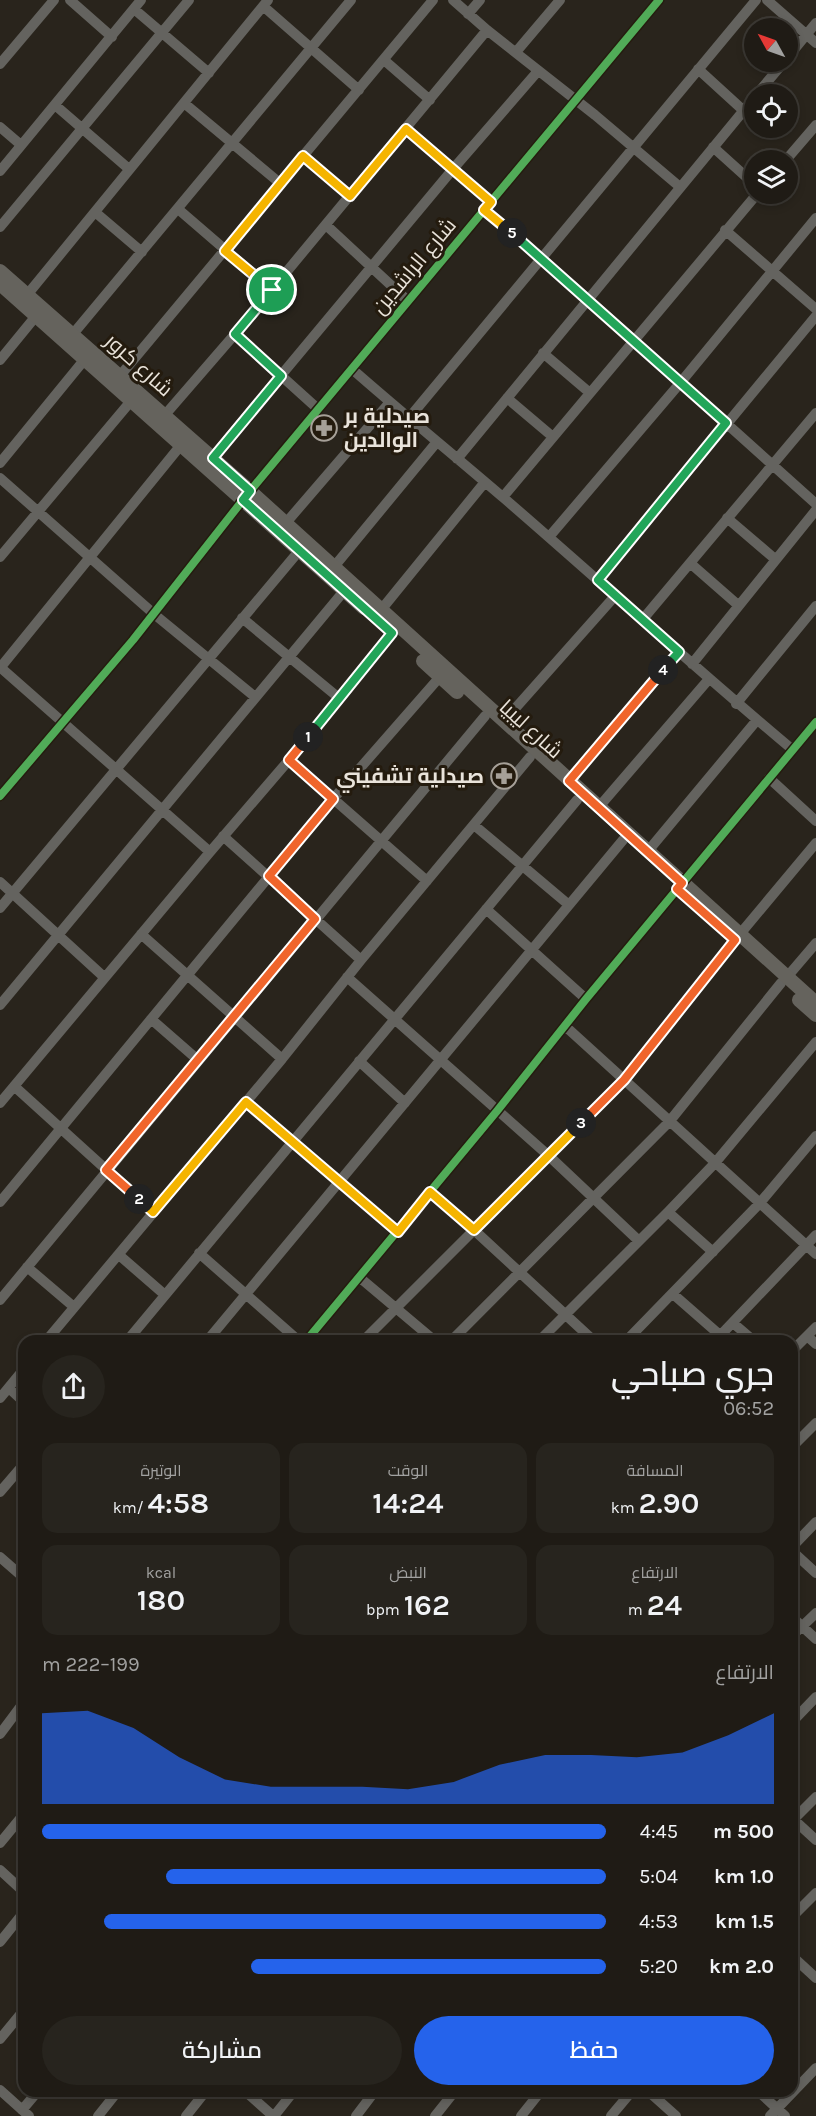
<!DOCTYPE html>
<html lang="ar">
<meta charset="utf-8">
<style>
:root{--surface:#1f1b15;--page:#27241e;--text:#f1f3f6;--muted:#a1a1a0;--line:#3c3934;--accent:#2563eb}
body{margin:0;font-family:Karla,Cairo,sans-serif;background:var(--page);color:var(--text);direction:rtl;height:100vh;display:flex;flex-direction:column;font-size:22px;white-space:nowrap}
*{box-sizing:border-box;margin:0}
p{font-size:20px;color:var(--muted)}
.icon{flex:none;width:33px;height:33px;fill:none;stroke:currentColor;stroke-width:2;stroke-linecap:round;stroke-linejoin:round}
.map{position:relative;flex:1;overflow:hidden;direction:ltr}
.panel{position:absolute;left:18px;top:1335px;width:780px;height:762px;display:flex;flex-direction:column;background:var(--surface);border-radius:18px;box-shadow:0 3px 9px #0003,0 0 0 2px var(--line);direction:rtl}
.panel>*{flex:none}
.needle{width:39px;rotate:310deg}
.controls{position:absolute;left:744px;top:18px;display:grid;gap:12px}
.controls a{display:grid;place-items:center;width:54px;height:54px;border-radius:50%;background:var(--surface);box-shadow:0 3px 9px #0003,0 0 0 2px var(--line);font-size:30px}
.pin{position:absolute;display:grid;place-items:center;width:51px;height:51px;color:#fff;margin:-26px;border:3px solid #fff;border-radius:50%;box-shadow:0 2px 6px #0007}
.km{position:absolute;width:30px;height:30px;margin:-15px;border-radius:50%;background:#222;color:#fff;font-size:16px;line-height:30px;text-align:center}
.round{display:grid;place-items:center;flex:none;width:63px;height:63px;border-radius:32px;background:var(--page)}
.overview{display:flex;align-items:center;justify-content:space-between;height:102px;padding:0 24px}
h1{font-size:33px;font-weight:600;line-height:45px}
.metrics{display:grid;grid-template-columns:repeat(3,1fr);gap:9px;height:102px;padding:6px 24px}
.metrics div{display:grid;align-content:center;border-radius:15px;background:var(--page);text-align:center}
.metrics b{font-size:30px;font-weight:600}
.metrics small{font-size:16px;font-weight:400}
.metrics p{font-size:16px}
.chart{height:168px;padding:12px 24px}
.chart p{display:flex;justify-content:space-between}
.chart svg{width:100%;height:108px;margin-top:6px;fill:var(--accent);opacity:.7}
.primary-button{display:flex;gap:12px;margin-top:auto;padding:12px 24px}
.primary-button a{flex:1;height:69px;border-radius:36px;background:var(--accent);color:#fff;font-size:24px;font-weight:600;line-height:69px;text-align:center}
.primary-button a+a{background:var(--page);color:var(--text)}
ul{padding:0 24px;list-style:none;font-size:20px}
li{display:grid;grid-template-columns:96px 72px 1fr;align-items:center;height:45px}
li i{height:15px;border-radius:8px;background:var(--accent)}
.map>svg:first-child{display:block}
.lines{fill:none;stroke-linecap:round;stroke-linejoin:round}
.minor{stroke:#64635f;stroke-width:10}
.major{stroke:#65635d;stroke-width:14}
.cycleway-casing{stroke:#241b0e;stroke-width:11}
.cycleway{stroke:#51ab58;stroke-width:8}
.split-1-casing{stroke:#fff;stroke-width:12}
.split-2-casing{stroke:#fff;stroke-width:12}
.split-3-casing{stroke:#fff;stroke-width:12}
.split-4-casing{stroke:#fff;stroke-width:12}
.split-5-casing{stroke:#fff;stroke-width:12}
.split-6-casing{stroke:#fff;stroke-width:12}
.split-1{stroke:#22a559;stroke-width:8}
.split-2{stroke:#f0652b;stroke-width:8}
.split-3{stroke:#f5b400;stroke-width:8}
.split-4{stroke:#f0652b;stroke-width:8}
.split-5{stroke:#22a559;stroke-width:8}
.split-6{stroke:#f5b400;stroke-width:8}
.labels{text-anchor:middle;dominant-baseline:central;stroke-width:6;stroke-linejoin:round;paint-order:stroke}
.street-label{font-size:21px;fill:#e9e3da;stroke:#241b0e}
.poi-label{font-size:21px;font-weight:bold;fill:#e9e3da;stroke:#241b0e;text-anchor:start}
</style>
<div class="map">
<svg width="816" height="2116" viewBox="0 0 816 2116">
<rect width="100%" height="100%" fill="#29241c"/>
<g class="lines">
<path class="minor" d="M70,0L112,37
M453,0L487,30L595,115L680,187
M767,0L816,43
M263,6L359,90
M134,9L209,73
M468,14L480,0
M516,52L560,0
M788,57L816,23
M384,60L430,100
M0,64L54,0
M698,69L744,111
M757,94L784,62
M184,103L281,184
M55,105L129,169
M0,127L21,145
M406,129L491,202
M713,147L754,184
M303,156L350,196
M786,160L816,125
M0,171L141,0
M178,209L272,290
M484,210L588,299L816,504
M95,212L142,252
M326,225L408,301
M0,227L189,0
M725,230L816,309
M27,295L268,0
M73,334L351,0
M235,334L318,409
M543,353L590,393
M0,360L36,316
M352,369C402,413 454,455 505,499C601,582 695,668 793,750
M119,377L433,0
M507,398L553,437
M164,416L235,334L487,30
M409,418L756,0
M457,459L754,98
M0,463L85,359
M208,463L453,169L538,71
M0,478L154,614L255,697
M503,497L757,194
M727,518L775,559
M285,524L390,402
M549,537L681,382L816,218
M0,557L131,401
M690,563L738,605
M333,568L436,443
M598,580L816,316
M381,610L485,482
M242,618L339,698
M643,619L816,413
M692,664L816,510
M0,667L210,852
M0,668L181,445
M736,704L816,606
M504,721L615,596
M289,760L427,881
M769,778L816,821
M569,781L679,652
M0,796L133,640L250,491L659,0
M598,808L709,679
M474,825L569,905
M223,836L361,960
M648,851L757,720
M0,882L104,977
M0,908L299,551
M486,909L586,999
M141,934L282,1059
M740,934L816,843
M347,977L549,1156L639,1241
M787,977L816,943
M0,1005L344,591
M151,1019L198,1060
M565,1026L816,1254
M359,1061L405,1103
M14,1086L153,1212
M246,1102L398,1232
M0,1103L210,852L289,760L392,633
M430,1192L474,1230L594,1341
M0,1202L333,799L445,671
M668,1212L713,1252
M199,1253L299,1341
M119,1255L165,1295
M27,1267L74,1307
M359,1277L435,1341
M673,1294L721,1336
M0,1300L485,716
M733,1323L754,1341
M807,1336L816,1344
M46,1341L282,1059L361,960L530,757
M127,1341L577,800
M207,1341L623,840
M306,1341L497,1111L586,999L816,722
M363,1341L624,1080L735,940
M451,1341L669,1122L781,983
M539,1341L668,1212L715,1163L816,1042
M626,1341L759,1204L816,1136
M715,1341L816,1235
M792,1351L816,1327
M9,1388L24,1402
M0,1398L24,1369
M792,1447L816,1423
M0,1492L24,1464
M792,1547L816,1522
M792,1551L816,1573
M0,1557L24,1578
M792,1617L816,1639
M792,1636L816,1613
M792,1722L816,1697
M0,1734L24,1702
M792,1818L816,1840
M792,1821L816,1797
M0,1843L24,1814
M0,1870L24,1892
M792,1917L816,1893
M0,1942L24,1912
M792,1956L816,1978
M0,2039L24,2010
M0,2090L29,2116
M245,2091L273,2116
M648,2091L676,2116
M758,2091L785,2116
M22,2110L38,2091
M98,2116L118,2091
M186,2116L206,2091
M274,2116L294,2091
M356,2116L375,2091
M435,2116L455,2091
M521,2116L541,2091
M611,2116L632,2091
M770,2116L816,2068"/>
<path class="major" d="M0,271L250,491L816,1003
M0,284L364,608
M423,661L457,692
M799,1000L816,1015"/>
<g class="cycleway-casing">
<path id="cycleway" d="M0,796L133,640L250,491L659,0
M306,1341L497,1111L586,999L816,722"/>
</g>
<use href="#cycleway" class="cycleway"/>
</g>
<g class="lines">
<g class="split-1-casing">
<path id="split-1" d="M272,290L235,334L281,376L213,458L250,491L243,500L392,633L308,737"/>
</g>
<g class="split-2-casing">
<path id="split-2" d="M139,1199L106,1170L315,919L269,876L333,799L289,760L308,737"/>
</g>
<g class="split-3-casing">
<path id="split-3" d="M139,1199L153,1212L246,1102L398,1232L430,1192L474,1230L581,1123"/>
</g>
<g class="split-4-casing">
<path id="split-4" d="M581,1123L624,1080L735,940L677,889L682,883L569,781L663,670"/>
</g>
<g class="split-5-casing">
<path id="split-5" d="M512,233L726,423L598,580L679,652L663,670"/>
</g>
<g class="split-6-casing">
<path id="split-6" d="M272,290L225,251L303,156L350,196L406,129L491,202L484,210L512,233"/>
</g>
<use href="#split-1" class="split-1"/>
<use href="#split-2" class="split-2"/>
<use href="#split-3" class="split-3"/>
<use href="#split-4" class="split-4"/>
<use href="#split-5" class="split-5"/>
<use href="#split-6" class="split-6"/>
</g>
<defs>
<g id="pharmacy-ring" transform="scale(1.35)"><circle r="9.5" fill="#241b0e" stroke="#a6a098" stroke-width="1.5"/><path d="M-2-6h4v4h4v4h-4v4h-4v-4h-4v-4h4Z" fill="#a6a098"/></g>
</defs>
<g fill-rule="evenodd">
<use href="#pharmacy-ring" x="324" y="428"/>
<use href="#pharmacy-ring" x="504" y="776"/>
</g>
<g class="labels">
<g class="street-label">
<text transform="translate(414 266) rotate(-50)">شارع الراشدين</text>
<text transform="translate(139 365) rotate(42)">شارع كرور</text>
<text transform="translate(531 729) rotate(42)">شارع ليبيا</text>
</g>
<g class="poi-label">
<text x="344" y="416">صيدلية بر<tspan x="344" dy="24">الوالدين</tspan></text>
<text x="484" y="776" text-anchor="end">صيدلية تشفيني</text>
</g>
</g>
</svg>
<div class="controls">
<a><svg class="needle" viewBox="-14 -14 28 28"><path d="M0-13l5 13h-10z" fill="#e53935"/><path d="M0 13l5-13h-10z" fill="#a1a1a0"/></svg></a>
<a><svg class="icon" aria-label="locate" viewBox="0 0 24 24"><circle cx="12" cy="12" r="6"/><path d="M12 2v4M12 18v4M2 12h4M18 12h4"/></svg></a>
<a><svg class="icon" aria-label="layers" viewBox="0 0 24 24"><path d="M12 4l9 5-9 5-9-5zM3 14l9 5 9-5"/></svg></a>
</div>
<div class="pin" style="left:272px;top:290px;background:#1e9e55"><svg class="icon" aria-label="arrive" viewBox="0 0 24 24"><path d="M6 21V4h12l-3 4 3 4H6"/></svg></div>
<b class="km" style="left:308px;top:737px">1</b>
<b class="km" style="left:139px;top:1199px">2</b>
<b class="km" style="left:581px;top:1123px">3</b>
<b class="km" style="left:663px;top:670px">4</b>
<b class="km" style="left:512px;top:233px">5</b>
<section class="panel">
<div class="overview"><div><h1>جري صباحي</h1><p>06:52</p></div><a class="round"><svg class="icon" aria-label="share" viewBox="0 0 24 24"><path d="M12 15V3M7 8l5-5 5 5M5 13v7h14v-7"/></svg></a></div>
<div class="metrics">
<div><p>المسافة</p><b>2.90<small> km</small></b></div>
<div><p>الوقت</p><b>14:24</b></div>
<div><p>الوتيرة</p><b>4:58<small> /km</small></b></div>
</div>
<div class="metrics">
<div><p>الارتفاع</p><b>24<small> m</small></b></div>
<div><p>النبض</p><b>162<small> bpm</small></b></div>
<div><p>kcal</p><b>180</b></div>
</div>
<div class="chart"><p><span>الارتفاع</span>199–222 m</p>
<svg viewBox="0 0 160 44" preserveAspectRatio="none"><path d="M0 44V7L10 6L20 13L30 25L40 34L50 37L60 37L70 37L80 38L90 35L100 28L110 24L120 24L130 25L140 23L150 16L160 7V44z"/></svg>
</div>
<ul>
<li><b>500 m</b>4:45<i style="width:100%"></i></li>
<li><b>1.0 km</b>5:04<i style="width:78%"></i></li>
<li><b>1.5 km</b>4:53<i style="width:89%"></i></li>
<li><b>2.0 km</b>5:20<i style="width:63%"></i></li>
</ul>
<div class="primary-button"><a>حفظ</a><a>مشاركة</a></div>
</section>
</div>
